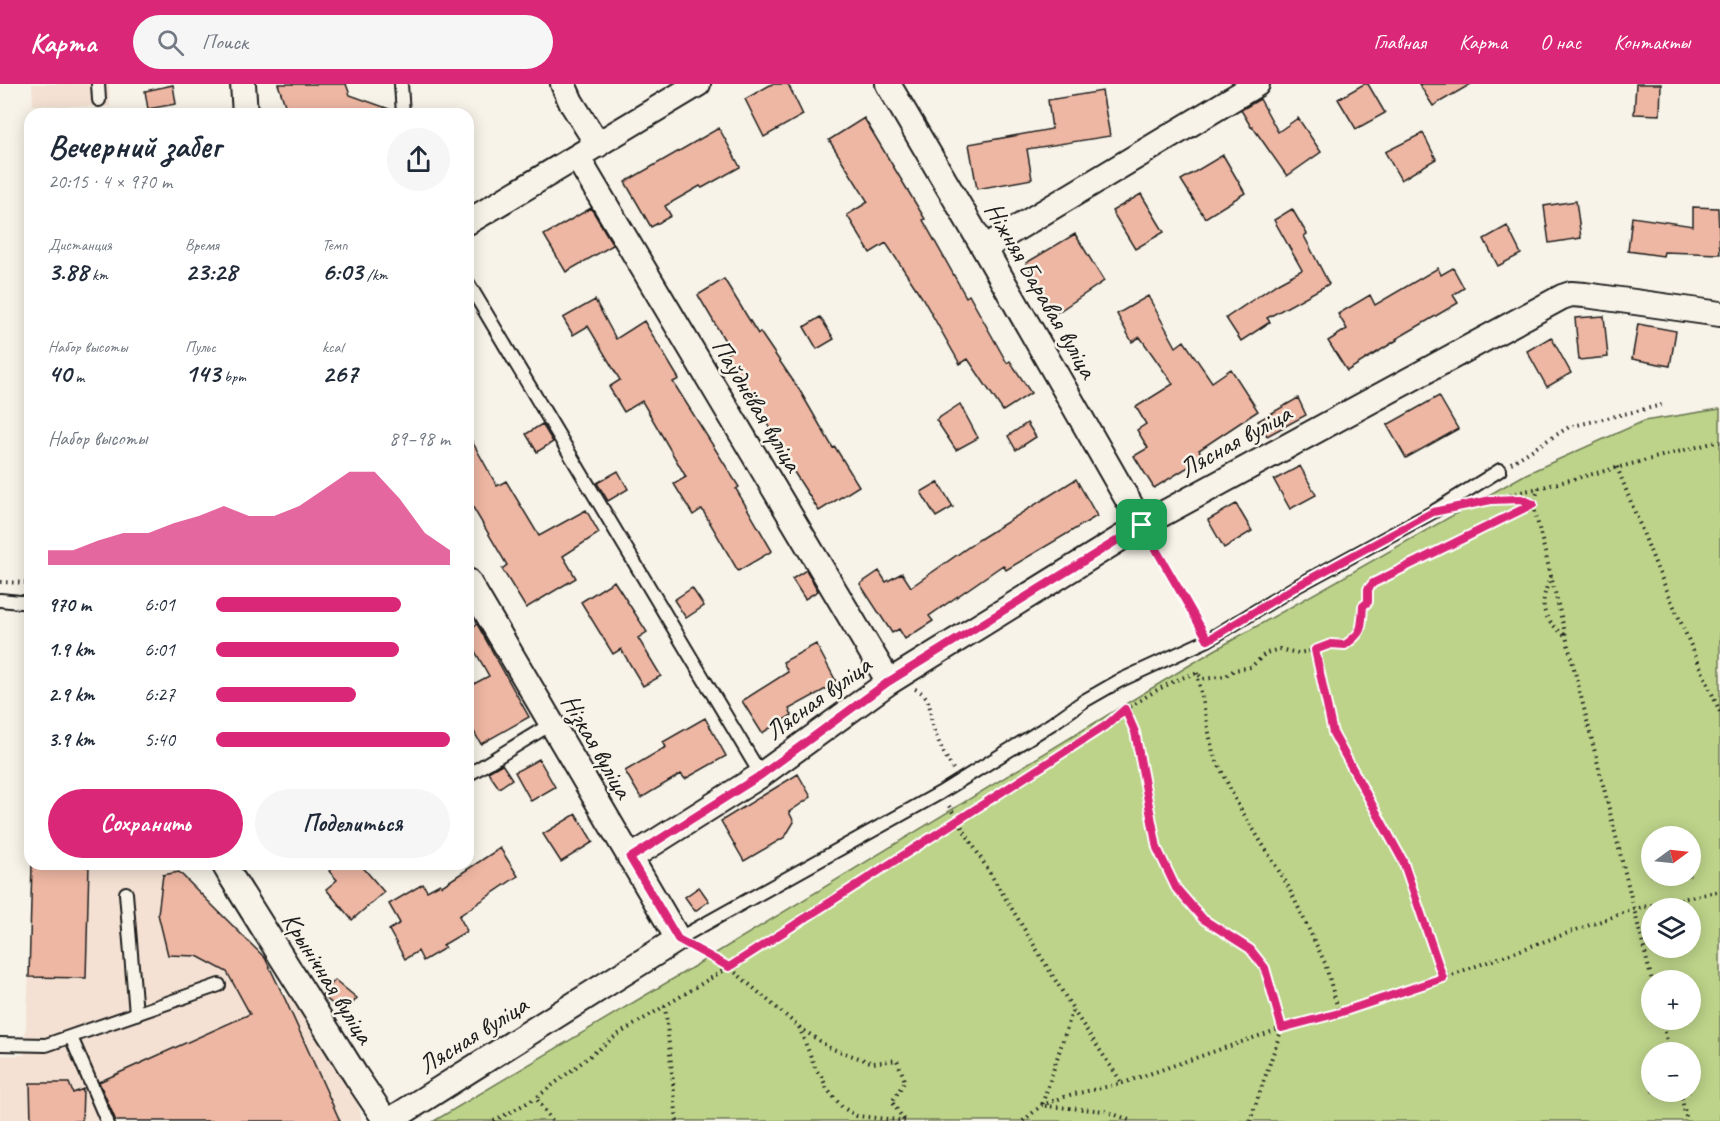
<!DOCTYPE html>
<html lang="ru">
<meta charset="utf-8">
<style>
:root{--surface:#fff;--page:#f6f6f7;--text:#1f2937;--muted:#747a83;--accent:#db2777}
body{margin:0;font-family:Caveat,sans-serif;background:var(--page);color:var(--text);height:100vh;display:flex;flex-direction:column;font-size:22px;white-space:nowrap}
*{box-sizing:border-box;margin:0}
p{font-size:20px;color:var(--muted)}
.icon{flex:none;width:33px;height:33px;fill:none;stroke:currentColor;stroke-width:2;stroke-linecap:round;stroke-linejoin:round}
.map{position:relative;flex:1;overflow:hidden}
.drawer{position:absolute;left:24px;top:24px;width:450px;height:762px;display:flex;flex-direction:column;background:var(--surface);border-radius:18px;box-shadow:0 3px 15px #0003}
.drawer>*{flex:none}
.needle{width:39px;rotate:75deg}
.fabs{position:absolute;left:1641px;top:742px;display:grid;gap:12px}
.fabs a{display:grid;place-items:center;width:60px;height:60px;border-radius:50%;background:var(--surface);box-shadow:0 3px 15px #0003;font-size:30px}
.pin{position:absolute;display:grid;place-items:center;width:51px;height:51px;color:#fff;margin:-26px;border-radius:12px;box-shadow:0 3px 9px #0006}
.round{display:grid;place-items:center;flex:none;width:63px;height:63px;border-radius:32px;background:var(--page)}
.overview{display:flex;align-items:center;justify-content:space-between;height:102px;padding:0 24px}
h1{font-size:33px;font-weight:700;line-height:45px}
.metrics{display:grid;grid-template-columns:repeat(3,1fr);gap:9px;height:102px;padding:6px 24px}
.metrics div{display:grid;align-content:center}
.metrics b{font-size:26px;font-weight:700}
.metrics small{font-size:16px;font-weight:400}
.metrics p{font-size:16px}
.chart{height:168px;padding:12px 24px}
.chart p{display:flex;justify-content:space-between}
.chart svg{width:100%;height:108px;margin-top:6px;fill:var(--accent);opacity:.7}
.cta{display:flex;gap:12px;margin-top:auto;padding:12px 24px}
.cta a{flex:1;height:69px;border-radius:36px;background:var(--accent);color:#fff;font-size:24px;font-weight:700;line-height:69px;text-align:center}
.cta a+a{background:var(--page);color:var(--text)}
ul{padding:0 24px;list-style:none;font-size:20px}
li{display:grid;grid-template-columns:96px 72px 1fr;align-items:center;height:45px}
li i{height:15px;border-radius:8px;background:var(--accent)}
header{display:flex;align-items:center;gap:36px;box-sizing:border-box;height:84px;padding:0 30px;background:var(--accent);color:#fff}
header strong{font-size:28px}
nav{display:flex;gap:33px;margin-inline-start:auto;font-size:21px}
.search{width:420px;height:54px;background:var(--page);display:flex;align-items:center;gap:15px;box-sizing:border-box;padding:0 21px;border-radius:33px;color:var(--muted);font-size:22px}
.map>svg:first-child{display:block}
.built{fill:#f4e1d3}
.green{fill:#bcd389;stroke:#6c7852;stroke-width:1.5;fill-rule:evenodd}
.building{fill:#eeb7a3;stroke:#1c1c1c;stroke-width:1.5}
.lines{fill:none;stroke-linecap:round;stroke-linejoin:round}
.service-casing{stroke:#1c1c1c;stroke-width:16}
.minor-casing{stroke:#1c1c1c;stroke-width:28}
.path{stroke:#1c1c1c;stroke-width:4;stroke-dasharray:1.5 4.5;stroke-linecap:butt}
.service{stroke:#f7f3e8;stroke-width:12}
.minor{stroke:#f7f3e8;stroke-width:24}
.route-casing{stroke:#fff;stroke-width:12}
.route{stroke:#db2777;stroke-width:8}
.labels{text-anchor:middle;dominant-baseline:central;stroke-width:5;stroke-linejoin:round;paint-order:stroke}
.street-label{font-size:26px;fill:#1c1c1c;stroke:#f7f3e8}
</style>
<header>
<strong>Карта</strong>
<div class="search"><svg class="icon" aria-label="search" viewBox="0 0 24 24"><circle cx="10" cy="10" r="6"/><path d="M15 15l6 6"/></svg>Поиск</div>
<nav><a>Главная</a><a>Карта</a><a>О нас</a><a>Контакты</a></nav>
</header>
<div class="map">
<svg width="1720" height="1037" viewBox="0 0 1720 1037">
<rect width="100%" height="100%" fill="#f7f3e8"/>
<filter id="ink" filterUnits="userSpaceOnUse"><feTurbulence type="fractalNoise" baseFrequency=".0167" numOctaves="2"/><feDisplacementMap in="SourceGraphic" scale="12" xChannelSelector="R" yChannelSelector="G"/><feConvolveMatrix kernelMatrix="1 2 1 2 8 2 1 2 1" color-interpolation-filters="sRGB"/></filter>
<g filter="url(#ink)">
<path class="built" d="M32,0H109L110,23L33,21Z
M32,780H170L266,875L285,914L297,908L358,1019L362,1037H0V971H24L29,893Z"/>
<path class="green" d="M1720,325V1037H434L693,883L1213,567L1526,390L1644,337ZM1652,753H1690V792H1652ZM1652,825H1690V864H1652ZM1652,897H1690V936H1652ZM1652,969H1690V1008H1652Z"/>
<path class="building" d="M278,0H346L350,11L395,27V30H288Z
M772,0H788L803,31L764,53L745,15Z
M1364,0H1368L1385,29L1356,45L1338,15Z
M1419,0H1471L1433,22Z
M1636,0H1661L1660,31L1634,30Z
M173,1L176,20L148,25L145,7Z
M1102,7L1110,52L1027,65L1032,95L977,105L969,60L1052,45L1048,16Z
M1260,15L1278,48L1298,34L1321,68L1287,92L1252,42L1251,43L1241,26Z
M864,34L925,135L923,136L966,213L969,211L1007,279L1010,277L1031,309L1003,327L968,275L960,280L923,215L886,159L870,169L847,131L868,118L829,56Z
M719,44L740,83L702,104L700,102L665,122L671,132L651,143L625,98Z
M1423,49L1436,75L1401,96L1385,68Z
M1223,71L1245,109L1205,134L1181,96Z
M1141,110L1164,148L1135,165L1112,127Z
M1576,117L1581,154L1549,159L1544,122Z
M1693,123L1718,124L1720,170L1664,168L1663,172L1628,167L1632,133L1693,142Z
M591,124L613,161L566,188L544,151Z
M1292,125L1307,150L1304,152L1329,200L1267,234L1270,238L1241,257L1226,234L1278,199L1302,186L1274,136Z
M1507,142L1521,170L1498,182L1484,155Z
M1075,150L1104,197L1055,230L1026,179Z
M1438,184L1441,191L1453,184L1464,204L1453,211L1458,219L1396,255L1397,256L1347,287L1328,257L1347,245L1338,230L1370,211L1375,221Z
M724,195L758,250L760,248L800,307L833,364L835,363L859,402L819,427L794,388L755,318L754,319L724,271L731,267L698,211Z
M1148,212L1176,263L1184,257L1212,298L1231,285L1258,327L1199,366L1203,374L1154,404L1134,372L1148,364L1137,346L1146,340L1136,323L1173,300L1140,253L1132,258L1117,230Z
M595,216L616,255L644,237L679,295L673,298L739,403L736,405L772,467L738,487L702,425L693,431L674,400L686,393L642,317L624,328L609,303L620,296L588,242L573,251L563,234Z
M1604,232L1608,273L1579,276L1575,234Z
M820,233L834,255L817,265L804,243Z
M1638,240L1676,247L1670,282L1632,275Z
M1551,253L1571,289L1547,303L1527,267Z
M1439,312L1458,345L1406,374L1387,341Z
M1298,314L1306,331L1267,352L1258,337Z
M960,320L978,354L956,366L936,336Z
M1027,339L1036,353L1016,366L1008,352Z
M542,340L553,358L537,368L526,350Z
M468,350L497,402L506,397L539,452L586,426L599,449L563,472L576,494L526,524L502,485L507,481L468,415Z
M1300,382L1316,411L1290,425L1274,396Z
M618,387L628,405L608,417L597,399Z
M1076,395L1097,432L1006,486L1003,481L929,532L933,537L905,555L899,545L892,549L860,500L879,487L886,498L902,489L911,503L980,455Z
M938,398L953,423L936,433L921,408Z
M1236,420L1252,447L1224,464L1208,436Z
M806,486L818,507L805,515L792,495Z
M614,497L647,548L638,554L661,592L643,602L621,565L613,570L581,518Z
M692,504L704,522L686,534L674,516Z
M477,540L529,633L481,660L468,637V603L489,592L468,555V546Z
M816,560L837,599L789,625L792,631L762,649L742,617L788,588L783,578Z
M705,634L726,672L685,695L681,690L641,714L625,687L666,663L663,658Z
M539,675L555,703L531,717L515,688Z
M502,680L512,695L499,704L488,688Z
M798,690L811,713L789,728L794,738L785,753L744,777L721,737Z
M576,730L593,758L561,778L543,750Z
M500,764L518,792L459,832L467,847L443,861L445,864L423,877L418,867L405,875L389,846L400,839L389,820L423,800L427,807L440,800L442,802Z
M32,780H89L86,894L29,893Z
M338,780H360L384,808L352,836L326,805L337,796L329,787Z
M179,788L265,874L285,915L340,1037H116L99,998L250,930L227,888L197,872L168,871L158,830L163,791Z
M699,803L709,817L695,827L685,813Z
M335,896L357,914L344,930L322,911Z
M30,999H69L73,1009L83,1005L82,1037H31Z"/>
<g class="lines">
<g class="service-casing">
<path id="service" d="M98,0L99,16
M401,0L403,30
M468,199L761,691
M0,516L30,519
M468,691L551,640
M126,809L136,930
M678,855L940,709L1053,639L1084,617L1119,597L1208,556L1297,502L1433,428L1500,386
M71,953L107,1037
M0,960L46,961L219,901"/>
</g>
<g class="minor-casing">
<path id="minor" d="M243,0L245,30
M563,0L571,18L598,61
M888,0L984,164L1142,441
M577,73L889,598
M468,138L698,0
M984,164L1257,0
M630,774L761,691L889,598L1142,441L1562,213L1571,210L1585,211L1720,230
M224,780L232,794L356,992L386,1037
M389,1037L678,855L468,497"/>
</g>
<path class="path" d="M1511,379L1569,343L1662,321
M1617,383L1657,484L1720,628
M1498,413L1539,404L1716,358H1720
M1481,418C1498,414 1517,413 1533,420L1652,897
M1152,458L1200,543
M1551,492C1539,520 1540,533 1566,552
M0,498L30,499
M1315,566L1333,649L1403,777L1443,894
M1197,589L1213,669L1237,719L1287,800L1325,879L1339,929
M915,605C935,613 928,632 934,646C939,660 945,672 953,685
M1125,625L1135,648L1157,764L1176,804L1203,835L1250,865L1265,884L1282,944L1250,1037
M949,722L1073,925L1042,1021
M696,865L729,883L1108,640C1132,620 1167,597 1197,589L1203,595L1226,592L1234,586L1251,583L1266,569L1279,565L1298,569L1315,566L1331,560L1345,561C1364,547 1361,545 1363,522L1368,518L1367,505L1373,499L1533,420L1539,404
M665,922L677,1037
M1073,926L1122,999
M1662,936L1670,969
M799,943L830,964L873,979L897,976L905,997L892,1018L904,1036
M1680,1008L1687,1037
M1045,1022L1105,1027L1132,1037
M494,1037L536,1014
M552,1037L536,1014L617,951L729,883L799,943L816,986L822,993L827,1005L842,1023L857,1032L907,1037
M1023,1037L1042,1021L1070,1011L1123,999L1282,944L1339,929L1443,894L1634,825L1720,807"/>
<use href="#service" class="service"/>
<use href="#minor" class="minor"/>
</g>
</g>
<g class="lines" filter="url(#ink)">
<g class="route-casing">
<path id="route" d="M1521,415L1533,420L1373,499L1368,505V518L1363,522C1361,545 1364,547 1345,561L1331,560L1315,566L1333,649L1403,777L1443,894L1339,929L1282,944L1265,884L1250,865L1203,835L1176,804L1157,764L1135,648L1125,625L1108,640L729,883L678,855L630,774L761,691L888,598L1142,441L1208,556L1297,502L1433,428L1491,416Z"/>
</g>
<use href="#route" class="route"/>
</g>
<g class="labels">
<g class="street-label">
<text transform="translate(1041 206) rotate(60)">Ніжняя Баравая вуліца</text>
<text transform="translate(757 321) rotate(59)">Паўднёвая вуліца</text>
<text transform="translate(1235 357) rotate(-29)">Лясная вуліца</text>
<text transform="translate(818 614) rotate(-36)">Лясная вуліца</text>
<text transform="translate(597 662) rotate(60)">Нізкая вуліца</text>
<text transform="translate(328 894) rotate(58)">Крынічная вуліца</text>
<text transform="translate(473 951) rotate(-32)">Лясная вуліца</text>
</g>
</g>
</svg>
<div class="fabs">
<a><svg class="needle" viewBox="-14 -14 28 28"><path d="M0-13l5 13h-10z" fill="#e53935"/><path d="M0 13l5-13h-10z" fill="#747a83"/></svg></a>
<a><svg class="icon" aria-label="layers" viewBox="0 0 24 24"><path d="M12 4l9 5-9 5-9-5zM3 14l9 5 9-5"/></svg></a>
<a>+</a>
<a>−</a>
</div>
<div class="pin" style="left:1142px;top:441px;background:#1e9e55"><svg class="icon" aria-label="arrive" viewBox="0 0 24 24"><path d="M6 21V4h12l-3 4 3 4H6"/></svg></div>
<section class="drawer">
<div class="overview"><div><h1>Вечерний забег</h1><p>20:15 · 4 × 970 m</p></div><a class="round"><svg class="icon" aria-label="share" viewBox="0 0 24 24"><path d="M12 15V3M7 8l5-5 5 5M5 13v7h14v-7"/></svg></a></div>
<div class="metrics">
<div><p>Дистанция</p><b>3.88<small> km</small></b></div>
<div><p>Время</p><b>23:28</b></div>
<div><p>Темп</p><b>6:03<small> /km</small></b></div>
</div>
<div class="metrics">
<div><p>Набор высоты</p><b>40<small> m</small></b></div>
<div><p>Пульс</p><b>143<small> bpm</small></b></div>
<div><p>kcal</p><b>267</b></div>
</div>
<div class="chart"><p><span>Набор высоты</span>89–98 m</p>
<svg viewBox="0 0 160 44" preserveAspectRatio="none"><path d="M0 44V38L10 38L20 34L30 31L40 31L50 27L60 24L70 20L80 24L90 24L100 20L110 13L120 6L130 6L140 17L150 31L160 38V44z"/></svg>
</div>
<ul>
<li><b>970 m</b>6:01<i style="width:79%"></i></li>
<li><b>1.9 km</b>6:01<i style="width:78%"></i></li>
<li><b>2.9 km</b>6:27<i style="width:60%"></i></li>
<li><b>3.9 km</b>5:40<i style="width:100%"></i></li>
</ul>
<div class="cta"><a>Сохранить</a><a>Поделиться</a></div>
</section>
</div>
